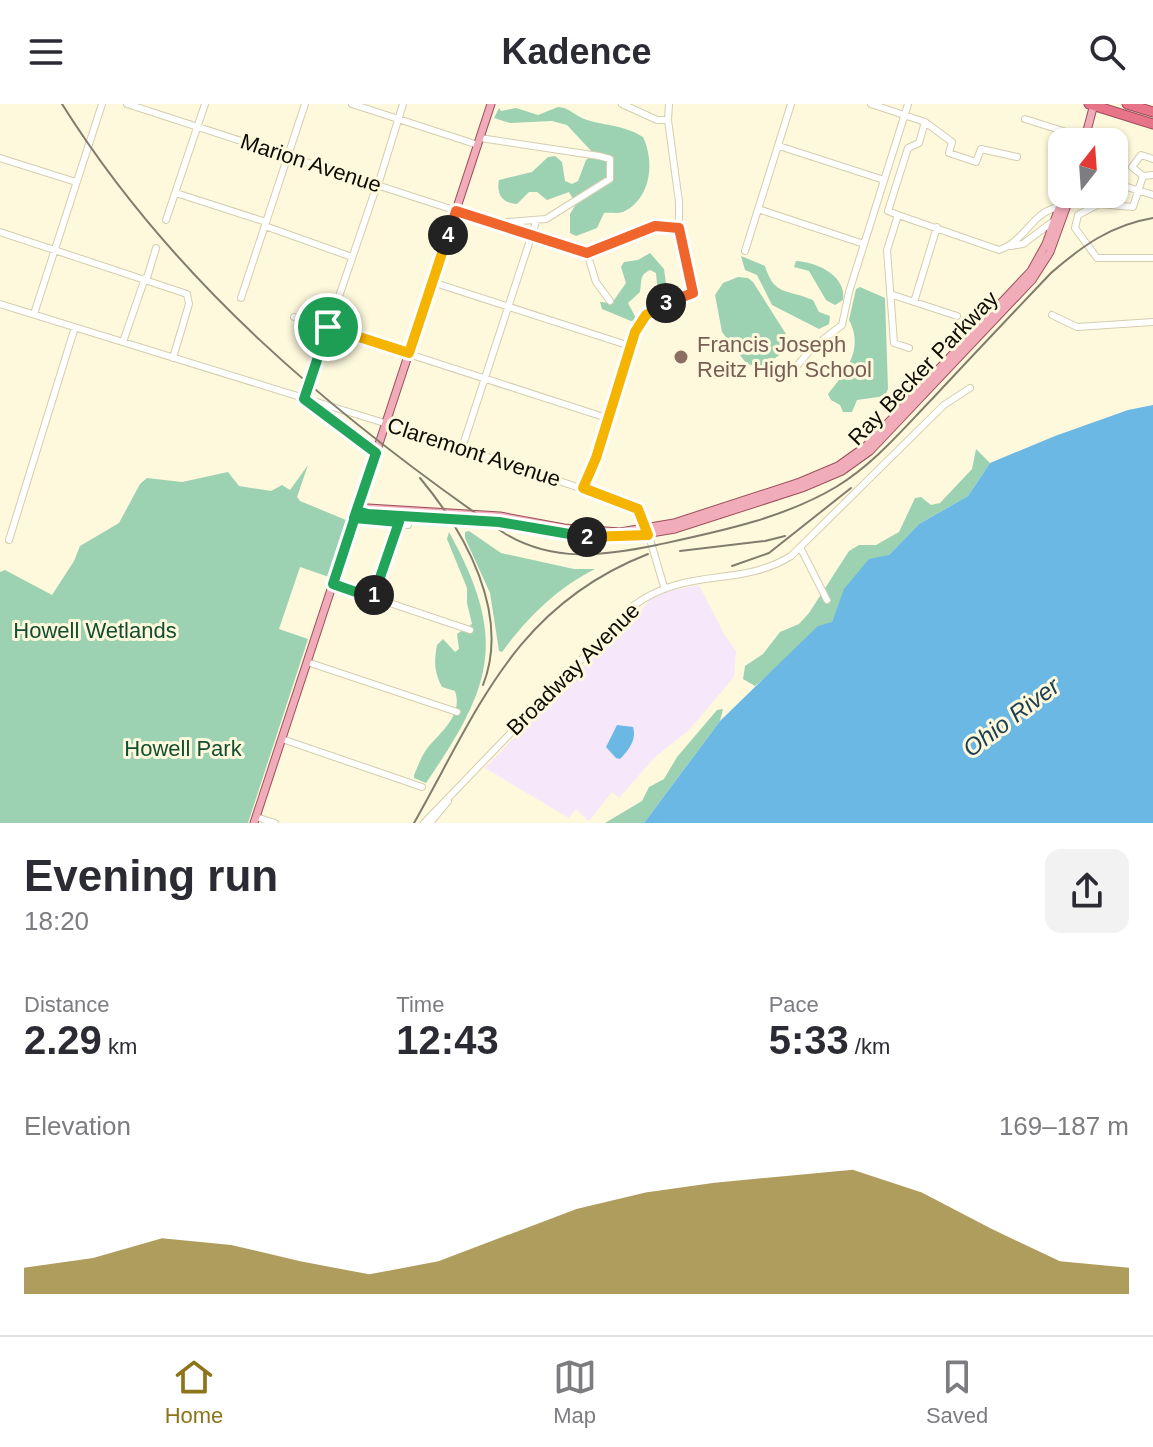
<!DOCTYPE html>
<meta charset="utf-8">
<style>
:root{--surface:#fff;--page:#f2f2f3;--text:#2b2b33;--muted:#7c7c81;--line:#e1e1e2;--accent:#8d7419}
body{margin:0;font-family:Helvetica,sans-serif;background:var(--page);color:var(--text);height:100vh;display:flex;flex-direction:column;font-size:30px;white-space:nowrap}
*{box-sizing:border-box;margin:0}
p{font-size:26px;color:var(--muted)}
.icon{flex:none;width:44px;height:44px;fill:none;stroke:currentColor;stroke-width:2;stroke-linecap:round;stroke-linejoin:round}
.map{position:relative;height:719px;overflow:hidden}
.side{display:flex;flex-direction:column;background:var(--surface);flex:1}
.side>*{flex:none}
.needle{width:52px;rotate:17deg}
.fabs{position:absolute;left:1048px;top:24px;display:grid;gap:16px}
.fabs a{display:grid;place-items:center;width:80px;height:80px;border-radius:16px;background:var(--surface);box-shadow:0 2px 6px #0004;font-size:40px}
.pin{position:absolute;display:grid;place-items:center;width:68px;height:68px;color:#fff;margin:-34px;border:4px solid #fff;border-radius:50%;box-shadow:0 2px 8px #0007}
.km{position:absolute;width:40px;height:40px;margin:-20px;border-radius:50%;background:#222;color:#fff;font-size:22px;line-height:40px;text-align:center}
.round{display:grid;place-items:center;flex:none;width:84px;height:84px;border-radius:16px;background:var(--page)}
.overview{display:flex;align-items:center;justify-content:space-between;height:136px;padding:0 24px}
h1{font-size:44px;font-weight:700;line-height:60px}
.metrics{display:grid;grid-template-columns:repeat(3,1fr);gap:12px;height:136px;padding:8px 24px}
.metrics div{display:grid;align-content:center}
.metrics b{font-size:40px;font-weight:700}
.metrics small{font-size:22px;font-weight:400}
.metrics p{font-size:22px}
.chart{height:224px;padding:16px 24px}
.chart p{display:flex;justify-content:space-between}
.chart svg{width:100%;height:144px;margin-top:8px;fill:var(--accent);opacity:.7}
header{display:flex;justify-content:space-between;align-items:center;height:104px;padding:0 24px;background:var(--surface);font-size:36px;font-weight:700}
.menu{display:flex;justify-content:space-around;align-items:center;height:112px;border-top:2px solid var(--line);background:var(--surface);font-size:22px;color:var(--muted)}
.menu a{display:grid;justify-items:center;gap:4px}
.menu .on{color:var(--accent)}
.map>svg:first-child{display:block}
.industrial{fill:#f7e7fa}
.green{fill:#9cd2b1}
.water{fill:#6bb8e4}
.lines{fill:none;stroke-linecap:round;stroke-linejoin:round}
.minor-casing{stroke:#d4cead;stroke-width:8}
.major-casing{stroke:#9c4f5b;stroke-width:9}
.highway-casing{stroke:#9c4f5b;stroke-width:11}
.minor{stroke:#fff;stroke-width:6}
.major{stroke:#f1acb9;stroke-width:7}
.highway{stroke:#e8748a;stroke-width:9}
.rail{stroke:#817c6b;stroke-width:2}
.split-1-casing{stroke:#fff;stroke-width:16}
.split-2-casing{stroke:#fff;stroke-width:16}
.split-3-casing{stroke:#fff;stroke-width:16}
.split-4-casing{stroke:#fff;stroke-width:16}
.split-5-casing{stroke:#fff;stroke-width:16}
.split-1{stroke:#22a559;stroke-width:10}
.split-2{stroke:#22a559;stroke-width:10}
.split-3{stroke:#f5b400;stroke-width:10}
.split-4{stroke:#f0652b;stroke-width:10}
.split-5{stroke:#f5b400;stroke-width:10}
.education-dot{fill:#8d6e63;stroke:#fef8dd;stroke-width:3}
.labels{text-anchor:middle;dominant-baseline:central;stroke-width:6;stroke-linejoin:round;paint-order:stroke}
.street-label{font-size:22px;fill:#0e0b03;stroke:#fef8dd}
.education-label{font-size:22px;fill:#785e54;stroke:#fef8dd;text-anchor:start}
.park-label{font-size:22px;fill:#124e31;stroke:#fef8dd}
.water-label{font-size:24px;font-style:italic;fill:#1c3f52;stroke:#fef8dd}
</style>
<header><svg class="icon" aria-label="menu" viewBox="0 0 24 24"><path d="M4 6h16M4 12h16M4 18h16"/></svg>Kadence<svg class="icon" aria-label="search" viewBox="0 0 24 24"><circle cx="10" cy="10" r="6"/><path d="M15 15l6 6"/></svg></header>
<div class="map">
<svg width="1153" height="719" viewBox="0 0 1153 719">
<rect width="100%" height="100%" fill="#fef8dd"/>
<path class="industrial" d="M699,481L724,530L736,547L734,573L689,626L655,653L619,694L612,688L589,717L576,705L569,714L485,664L615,530L618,532L651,495L668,487Z"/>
<path class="green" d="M558,3C569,3 576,13 587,16C607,22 624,21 643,33C655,58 651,95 623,108C617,110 611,108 604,109L597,124L576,132L570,129V110L576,100L569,88L547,96L537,88H529L517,100C503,99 496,91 499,76L532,68L548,53L555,52L562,58L565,77L572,80L578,77L586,56L594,50L567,21L552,17L510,19L494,14L499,4L501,7L516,4L538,11Z
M650,149L664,165L668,194L658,191L656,169L650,166C639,171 642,177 640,188L628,199L637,216L631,217L602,205L600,198L612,199L626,179L621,163L624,158L638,156Z
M741,152L765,162C774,192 787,185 813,196L819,208L830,212L829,220L819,225L772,201L757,171L745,166Z
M796,157C817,158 847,172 843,196L835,201L826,196L809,167L794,163Z
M738,173L748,174L753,178L793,241L763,263L747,260L722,228L715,191L723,179Z
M860,183L885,194L888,285L885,292L857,296L852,308H843L840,301L831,296L828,290C847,267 864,244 849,216L856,185Z
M976,345L990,359L968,392L919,420L889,451L845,485L832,518L755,582L743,575L745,562L763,550L780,528L799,520L809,509L849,447L859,441H876L899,428L915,394L921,393L931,401L940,399L972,365Z
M308,361L297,393L300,397L346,416L329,473L300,463L279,525L308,535L248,719H0V468L5,466L52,491L74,457L80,442L119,419L140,380L147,374L182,378L228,368L239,382L271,387L282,381L290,386Z
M469,427L501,449L574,465H595C556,485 528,513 502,548L499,547L490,489L465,434V428Z
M449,428C508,535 493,581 426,679L414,674V671C418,662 422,650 429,642C443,626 463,610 455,587L442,583C434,568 434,557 437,541L443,535L455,548L459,545L457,530L472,520L467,499V484L447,435Z
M723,605L720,617L644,719H605L642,697L649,683L664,675L677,653L717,606Z"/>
<path class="water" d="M1153,301V719H644L720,617L818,522L832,518L844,485L869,455L889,451L919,420L968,392L990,359L1055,332L1128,306Z
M617,621L633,623C637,635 629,646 620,655L616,654L606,643Z"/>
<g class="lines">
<g class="minor-casing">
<path id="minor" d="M127,0L494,119L546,115L610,75V55L599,52L480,34
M352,0L478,41
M622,0L657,16H668
M871,0L925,18L919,39L908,44L888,107L898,111L887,146L894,239L909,244
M1025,15L1085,34
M925,18L952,38L949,49L976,58L981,45L1017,53
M779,42L884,76
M0,54L76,78
M1153,55L1141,51L1132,63L1143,72L1153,71
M1143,72L1133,103L1099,100L1078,111L1075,124L1097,154H1153
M1114,79L1153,91
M378,81L403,0
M176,89L266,118
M758,105L864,140
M898,111L999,146C1025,138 1031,108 1059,103
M166,116L205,0
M265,122L352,153
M501,122L587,149L655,122L679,124
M0,128L187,190L189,200L173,254
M1011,142L1023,140L1055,116
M745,147L791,0
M587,149L596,178L610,197
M147,174L156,144
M432,178L630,242
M890,190L957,212
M241,194L305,0
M914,198L937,123
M0,200L391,321L634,402C646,411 657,463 664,482
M34,210L102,0
M1052,211L1077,223L1153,218
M294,213L607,314
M123,238L145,174
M795,264L812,244L842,221L849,188L908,0
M304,295L377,81
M312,299L376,349
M462,344L536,118
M583,384L596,354L638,221L653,206L693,189L679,124V98L668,16L669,0
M354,414L408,421
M9,436L75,223
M801,445L827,496
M333,480L470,526
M373,494L399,418
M307,558L457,608
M282,635L422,683
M256,713L275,719
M424,719L633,502C686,462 740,484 791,452L944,301L970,284
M430,719L448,697"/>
</g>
<g class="major-casing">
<path id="major" d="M1084,38L1094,0
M359,406L368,404L500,412L564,424L620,428L674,419L800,378L838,362L866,342L1031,167L1046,140L1064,90
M357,407L368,410L499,418L563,431L621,434L675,425L802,384L842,367L870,347L1032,176L1050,148L1071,90
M254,719L491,0"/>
</g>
<g class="highway-casing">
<path id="highway" d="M1089,0L1153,20
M1127,0L1153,8"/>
</g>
<use href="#minor" class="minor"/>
<use href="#major" class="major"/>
<use href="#highway" class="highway"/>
<path class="rail" d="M62,0C173,177 333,311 504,429C553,459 603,452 657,441C717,428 782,415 836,383C874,360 903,325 934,293C973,251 1012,210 1051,169C1082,142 1111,121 1153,114
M420,374C465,428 511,510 483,581
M680,447L765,437L785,432
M732,462L769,449L851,384
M414,719C479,604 515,502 648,450"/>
</g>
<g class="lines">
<g class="split-1-casing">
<path id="split-1" d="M328,223L304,295L376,349L354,414L399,418L374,491"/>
</g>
<g class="split-2-casing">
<path id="split-2" d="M374,491L373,494L333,480L357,407L368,410L499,418L587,433"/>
</g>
<g class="split-3-casing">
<path id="split-3" d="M587,433L648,431L638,405L583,384L596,354L635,228L646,211L666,199"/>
</g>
<g class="split-4-casing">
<path id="split-4" d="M448,131L456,107L587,149L655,122L679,124L693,189L666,199"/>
</g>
<g class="split-5-casing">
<path id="split-5" d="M328,223L409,249L448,131"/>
</g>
<use href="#split-1" class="split-1"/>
<use href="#split-2" class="split-2"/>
<use href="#split-3" class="split-3"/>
<use href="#split-4" class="split-4"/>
<use href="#split-5" class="split-5"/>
</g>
<circle class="education-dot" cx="681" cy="253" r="8"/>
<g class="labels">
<g class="street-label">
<text transform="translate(311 59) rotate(18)">Marion Avenue</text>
<text transform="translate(923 264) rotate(-46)">Ray Becker Parkway</text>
<text transform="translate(474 348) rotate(18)">Claremont Avenue</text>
<text transform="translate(573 565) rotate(-45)">Broadway Avenue</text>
</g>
<g class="education-label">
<text x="697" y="240">Francis Joseph<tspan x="697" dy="25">Reitz High School</tspan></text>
</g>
<g class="park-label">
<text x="95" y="526">Howell Wetlands</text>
<text x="183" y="644">Howell Park</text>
</g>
<g class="water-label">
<text transform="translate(1011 613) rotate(-37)">Ohio River</text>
</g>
</g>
</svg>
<div class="fabs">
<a><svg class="needle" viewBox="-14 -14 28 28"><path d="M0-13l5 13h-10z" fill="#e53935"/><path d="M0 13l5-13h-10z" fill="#7c7c81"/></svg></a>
</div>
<div class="pin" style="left:328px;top:223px;background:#1e9e55"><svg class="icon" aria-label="arrive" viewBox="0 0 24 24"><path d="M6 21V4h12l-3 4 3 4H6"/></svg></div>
<b class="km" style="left:374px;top:491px">1</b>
<b class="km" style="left:587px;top:433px">2</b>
<b class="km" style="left:666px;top:199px">3</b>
<b class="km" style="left:448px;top:131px">4</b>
</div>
<section class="side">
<div class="overview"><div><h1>Evening run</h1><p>18:20</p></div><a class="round"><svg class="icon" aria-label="share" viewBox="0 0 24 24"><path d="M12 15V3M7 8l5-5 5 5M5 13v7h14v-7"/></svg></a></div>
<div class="metrics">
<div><p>Distance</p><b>2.29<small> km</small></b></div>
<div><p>Time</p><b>12:43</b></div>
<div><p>Pace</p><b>5:33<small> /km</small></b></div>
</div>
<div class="chart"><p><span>Elevation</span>169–187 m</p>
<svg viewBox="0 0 160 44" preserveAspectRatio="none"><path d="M0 44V36L10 33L20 27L30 29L40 34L50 38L60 34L70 26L80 18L90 13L100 10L110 8L120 6L130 13L140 24L150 34L160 36V44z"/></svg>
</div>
</section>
<nav class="menu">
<a class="on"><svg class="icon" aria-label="home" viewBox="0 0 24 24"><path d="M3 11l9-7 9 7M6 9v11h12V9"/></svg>Home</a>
<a><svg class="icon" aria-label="map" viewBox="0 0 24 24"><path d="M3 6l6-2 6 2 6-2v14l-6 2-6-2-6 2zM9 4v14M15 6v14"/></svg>Map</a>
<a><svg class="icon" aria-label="saved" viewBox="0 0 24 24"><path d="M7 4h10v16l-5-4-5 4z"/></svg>Saved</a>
</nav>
